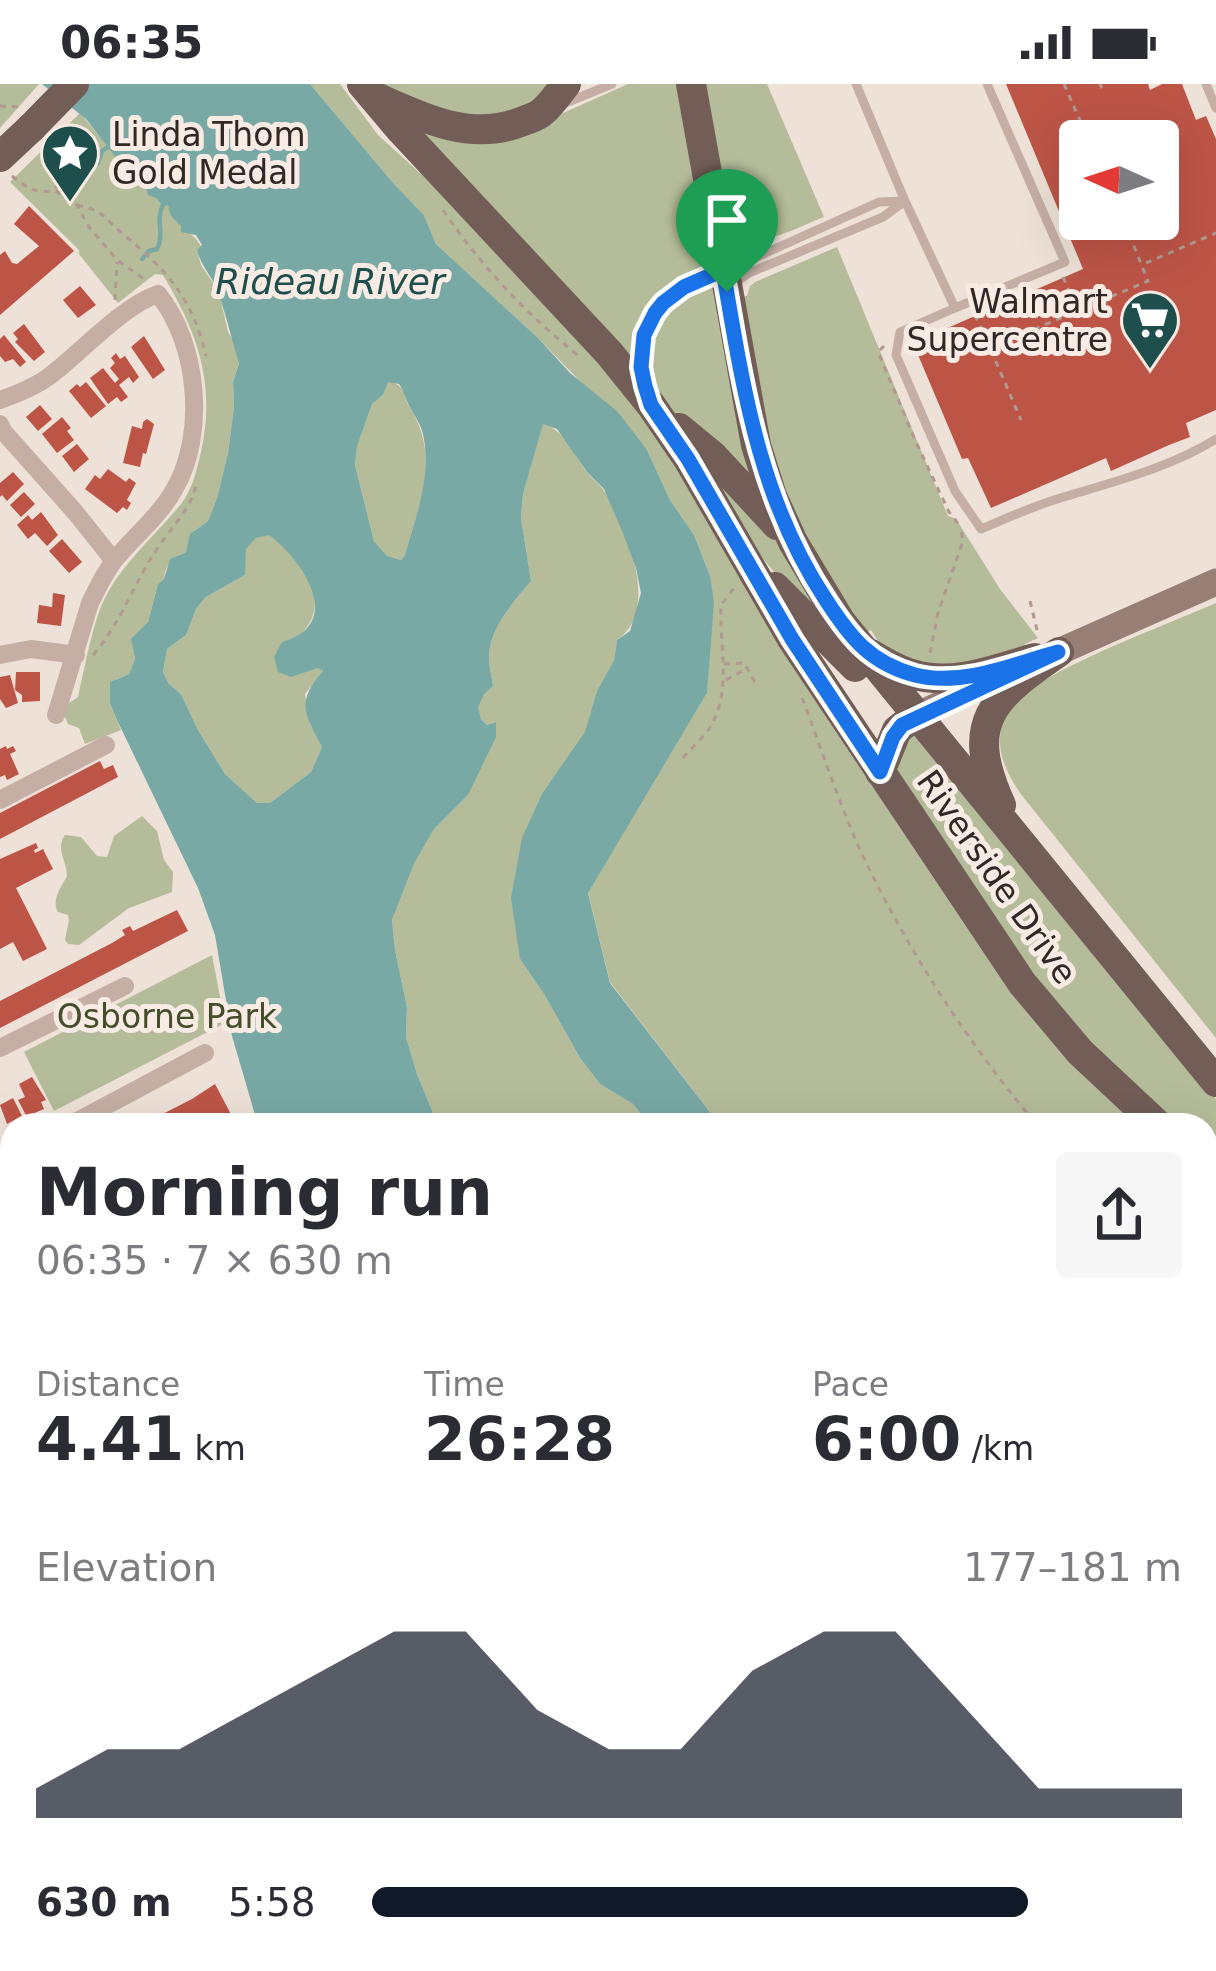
<!DOCTYPE html>
<meta charset="utf-8">
<style>
:root{--surface:#fff;--page:#f7f7f7;--text:#2b2b33;--muted:#7c7c81;--accent:#111827}
body{margin:0;font-family:"DejaVu Sans",sans-serif;background:var(--page);color:var(--text);height:100vh;display:flex;flex-direction:column;font-size:45px;white-space:nowrap}
*{box-sizing:border-box;margin:0}
p{font-size:39px;color:var(--muted)}
.icon{flex:none;width:66px;height:66px;fill:none;stroke:currentColor;stroke-width:2;stroke-linecap:round;stroke-linejoin:round}
.map{position:relative;flex:1;overflow:hidden}
.side{position:absolute;left:0px;top:1029px;width:1218px;height:858px;display:flex;flex-direction:column;background:var(--surface);border-radius:36px 36px 0 0;box-shadow:0 12px 48px #0002}
.side>*{flex:none}
.needle{width:78px;rotate:273deg}
.controls{position:absolute;left:1059px;top:36px;display:grid;gap:24px}
.controls a{display:grid;place-items:center;width:120px;height:120px;border-radius:12px;background:var(--surface);box-shadow:0 12px 48px #0002;font-size:60px}
.pin{position:absolute;display:grid;place-items:center;width:102px;height:102px;color:#fff;margin:-123px -51px;border-radius:50% 50% 50% 0;rotate:-45deg;box-shadow:0 0 12px #0007}
.pin .icon{rotate:45deg}
.round{display:grid;place-items:center;flex:none;width:126px;height:126px;border-radius:12px;background:var(--page)}
.summary{display:flex;align-items:center;justify-content:space-between;height:204px;padding:0 36px}
h1{font-size:66px;font-weight:800;line-height:90px}
.stats{display:grid;grid-template-columns:repeat(3,1fr);gap:18px;height:204px;padding:12px 36px}
.stats div{display:grid;align-content:center}
.stats b{font-size:60px;font-weight:800}
.stats small{font-size:33px;font-weight:400}
.stats p{font-size:33px}
.chart{height:336px;padding:24px 36px}
.chart p{display:flex;justify-content:space-between}
.chart svg{width:100%;height:216px;margin-top:12px;fill:var(--accent);opacity:.7}
ul{padding:0 36px;list-style:none;font-size:39px}
li{display:grid;grid-template-columns:192px 144px 1fr;align-items:center;height:90px}
li i{height:30px;border-radius:15px;background:var(--accent)}
.status{display:flex;justify-content:space-between;align-items:center;height:84px;padding:0 60px;background:var(--surface);direction:ltr}
.status svg{height:33px;fill:currentColor}
.map>svg:first-child{display:block}
.green{fill:#b4bc99}
.water{fill:#79a9a5;fill-rule:evenodd}
.lines{fill:none;stroke-linecap:round;stroke-linejoin:round}
.stream{stroke:#79a9a5;stroke-width:4.5}
.building{fill:#bd5547;fill-rule:evenodd}
.path{stroke:#b1998f;stroke-width:3;stroke-dasharray:6 6;stroke-linecap:butt}
.lane{stroke:#c5afa5;stroke-width:9}
.street{stroke:#c5afa5;stroke-width:18}
.secondary{stroke:#987f76;stroke-width:27}
.primary{stroke:#725d57;stroke-width:30}
.primary-bridge{stroke:#725d57;stroke-width:30}
.route-casing{stroke:#fff;stroke-width:24}
.route{stroke:#1a73e8;stroke-width:15}
.labels{text-anchor:middle;dominant-baseline:central;stroke-width:10;stroke-linejoin:round;paint-order:stroke}
.poi-label{font-size:33px;fill:#312825;stroke:#f7ebe3;text-anchor:start}
.street-label{font-size:33px;fill:#312825;stroke:#f7ebe3}
.park-label{font-size:33px;fill:#454e2b;stroke:#f7ebe3}
.water-label{font-size:36px;font-style:italic;fill:#1e4f4c;stroke:#f7ebe3}
</style>
<div class="status"><b>06:35</b><svg viewBox="0 0 49 12"><path d="M0 12V9h3v3zM5 12V6h3v6zM10 12V3h3v9zM15 12V0h3v12zM26 1h20v11H26zM47 4h2v5h-2z"/></svg></div>
<div class="map">
<svg width="1216" height="1887" viewBox="0 0 1216 1887">
<rect width="100%" height="100%" fill="#eee1d7"/>
<path class="green" d="M0,0H39L0,44Z
M310,0H340L378,51L421,90L425,88L614,290L1022,899L1158,1041H720L610,898L588,808L707,609L710,492L694,451L670,416L647,366L538,254L436,160L424,131L394,100Z
M379,0H556L524,25L465,36Z
M628,0H681L710,185C659,204 639,225 635,280L414,40L525,46Z
M700,0H767L824,133C795,144 765,164 735,150L733,154Z
M80,29L110,65L130,95L145,99C152,109 159,113 166,120C173,128 175,138 183,144C194,153 195,152 202,164L197,166L201,181L219,208L228,248L236,261L239,278L233,298L234,323L228,369L217,414L208,437L194,447L186,468C173,472 165,481 164,495L158,500L148,538L132,560L135,575L129,590L116,595L110,619L121,646L85,660L79,644L68,640L64,630L65,622L78,613C84,587 93,537 105,514C124,477 155,452 181,420C192,406 197,385 201,368C216,301 198,249 163,191L155,190L118,219L79,170V166L10,98Z
M837,163L948,432L956,435L1000,505L1038,554L1025,560L1026,564L968,586L909,576L878,557L871,546L864,550L818,483L770,373L740,213L747,212L750,202L755,198Z
M708,199H715L743,340L838,549L788,505L752,461L656,308C636,256 660,219 708,199Z
M388,297C406,301 402,310 410,324C441,373 419,420 405,471L401,476L387,472L374,457L355,381L357,363L372,320L383,311Z
M543,339C566,348 572,368 586,387C592,395 600,400 605,408C627,445 661,526 617,556L614,576L597,607L586,648L543,708L520,875L544,910L580,974L600,1000L633,1020L650,1041H438L417,990L406,953L407,923L395,866L392,836L414,780L434,745L468,711L495,638L487,641L481,635L477,623L483,610L493,602C492,593 489,582 489,573C489,545 514,517 531,497L521,434L523,410Z
M269,450C293,468 326,504 311,536C308,543 303,547 299,553L323,588L305,610L310,640L322,663L311,688L270,719H257L225,690L198,646L181,610L169,600L163,588L167,565L186,551L196,525L206,513L245,491V465L256,454Z
M1216,519V954L1020,709C1002,682 990,654 1011,623C1035,588 1172,539 1216,519Z
M908,648L927,659L1216,1015V1075L1206,1066V1041H1177L1088,957L1020,872L897,685Z
M142,732L157,747L164,776L173,788L172,808L129,824L79,861L68,860L65,856L69,836L68,831L58,828C51,816 61,803 67,792C67,777 55,765 65,751L81,753L97,772L107,773L114,752Z
M212,871L225,939L54,1027L24,968Z
M1206,1082L1216,1090V1203L1206,1200Z
M1206,1540L1216,1557V1656L1206,1678Z
M1206,1722L1216,1738V1887H0V1802L12,1796V1875H1206Z"/>
<path class="water" d="M42,0H310L394,100L424,131L436,160L538,254L570,289L618,328L647,366L670,416L694,451L710,492L714,518L707,609L588,809L610,899L720,1041H650L633,1020L600,1000L580,974L544,910L520,875L511,814L522,754L543,708L585,648L597,607L614,576L617,556L630,547L641,509L636,484L622,447L604,405L587,388L557,345L543,340L523,410L521,434L531,497C514,517 489,545 489,573C489,582 492,593 493,602L484,610L478,623L481,635L487,641L496,638V653L468,711L434,745L414,780L392,836L395,866L407,923L406,953L417,990L438,1041H258L232,952L215,851L198,804L117,636L110,619V598L129,590L135,575L131,555L148,538L158,500L164,495L170,475L186,468L190,450L208,437L217,414L228,369L234,323L233,298L239,279C232,257 227,234 219,211C214,194 201,183 197,166L202,161L196,151L181,148V142L171,132L168,122L162,121L156,114L148,111L145,99L124,92L123,83L86,35ZM388,298L399,300C403,305 404,311 407,317C411,328 420,337 423,350C432,392 416,431 405,471L401,476L387,472L374,457L355,381L357,363L372,320L383,311ZM269,451C303,476 346,540 282,558L274,573L278,588L291,593L318,584L323,587C296,618 304,629 322,663L311,688L270,719H257L225,690L198,646L181,610L169,600L163,588L167,565L186,551L196,525L206,513L245,491L246,465L256,454Z
M1206,1200L1216,1203V1557L1206,1540Z
M1216,1656V1738C1199,1714 1204,1682 1216,1656Z"/>
<g class="lines">
<path class="stream" d="M81,89L98,79L102,67L108,63
M142,175L149,167L157,165C165,150 155,135 163,121"/>
</g>
<path class="building" d="M1006,0H1148L1150,6L1162,0H1182L1196,36L1206,32L1216,55V326L1186,339L1190,353L1169,361L1111,387L1106,374L991,424L968,374L962,375L913,259L1083,185ZM1080,57H1158V135H1080Z
M29,122L74,167L0,231V171L5,167L12,179L17,180L39,162L14,140Z
M80,202L96,221L78,234L63,216Z
M24,240L45,268L34,277L15,258L18,255L13,249Z
M4,251L26,278L20,283L13,275L5,278L0,272V255Z
M144,252L165,286L153,295L131,263Z
M116,269L120,275L125,272L139,293L133,299L129,293L119,301L128,313L121,318L117,313L108,320L90,294L103,284L115,299L119,295L110,284L115,279L111,274Z
M86,298L106,322L91,334L69,307L77,300L80,303Z
M40,321L52,335L38,347L26,333Z
M62,333L71,344L67,347L74,356L57,369L42,350Z
M147,335L154,340L146,370L143,369L140,383L123,379L132,342L142,345L143,338Z
M77,360L89,375L74,388L62,372Z
M108,385L126,398L129,394L136,399L127,416L131,419L127,426L123,423L117,429L85,405L95,391L100,395Z
M13,388L24,400L7,417L2,411L0,413V399Z
M24,408L35,420L21,433L10,421Z
M41,428L58,451L47,462L35,449L28,455L17,441L28,431L32,436Z
M62,455L82,478L69,489L49,467Z
M53,509L65,511L61,542L37,539L39,521L52,523Z
M16,588H40V617L22,618V611L15,606Z
M10,591L18,619L6,624L0,615V593Z
M6,662L7,665L13,662L16,667L10,670L19,690L7,696L5,691L0,693V665Z
M100,677L104,685L113,681L118,693L0,755V729Z
M36,759L38,764L34,766L35,769L43,765L53,785L16,804L47,865L23,877L13,858L0,865V775Z
M177,826L188,847L0,944V917L112,859L125,851L122,846L130,842L133,847Z
M32,993L46,1016L41,1018L44,1025L32,1030L35,1034L29,1037L18,1016L25,1013L19,1000Z
M215,1000L233,1034L225,1038L226,1041H134L149,1033L151,1036L192,1015Z
M13,1014L22,1032L7,1040L0,1021Z
M12,1099V1133L0,1109V1105Z
M12,1175V1200L9,1202L11,1207L0,1213V1182Z
M12,1410V1429L2,1434L0,1417Z
M6,1521L12,1540L0,1546V1524Z
M12,1551V1572L0,1578V1558Z
M12,1577V1598L0,1603V1583Z
M4,1714L12,1729L0,1735V1716Z
M12,1734V1760L0,1766V1740Z"/>
<g class="lines">
<path class="path" d="M1064,0L1089,57
M1100,0L1102,4
M0,22L20,23
M12,92C26,103 36,111 54,106L77,121L89,143L117,176L144,195
M55,104C70,85 71,75 56,56
M77,121C103,126 104,134 123,150C168,188 192,213 206,272
M443,126C481,182 526,230 579,272
M1146,179L1216,149
M1063,193L1078,227
M115,216L117,178
M975,231L990,264L1148,197L1123,135
M884,262L878,268L916,358L949,428L960,442
M991,266L1021,336
M1030,517L1038,550
M930,569L938,529L963,457L961,446
M93,571C121,539 134,499 157,465C171,443 190,427 196,401
M724,580L744,579L756,600
M726,596L744,586
M802,614C822,666 839,720 862,770C908,867 968,959 1037,1041
M683,674C693,662 708,650 714,636C731,600 719,560 721,521L734,504
M1206,1162L1216,1168
M1206,1589L1216,1601
M1206,1637L1216,1620
M1206,1763L1216,1771
M0,1833L12,1832
M70,1875L77,1887
M324,1875L334,1887
M927,1875L938,1887
M137,1887L138,1875
M219,1887L221,1875
M228,1887L241,1875"/>
<path class="lane" d="M856,0L905,117L955,224L900,248L896,271L955,407L981,445C1005,435 1029,424 1054,416C1108,399 1166,386 1216,355
M1206,0L1216,24
M563,20L612,0
M733,200L749,189L883,133L905,117
M955,224L1065,178L987,0
M642,293C639,260 647,233 672,211L879,118L905,117"/>
<path class="street" d="M0,316C17,310 37,302 51,291C81,268 124,221 158,210C198,259 207,350 174,406C158,434 133,453 113,478C104,490 97,505 90,519L56,631
M0,340L3,347L75,428L114,477
M0,571L31,565L76,571
M0,716L106,661
M0,964L125,902
M70,1041L205,969
M0,1076L12,1070
M0,1239L12,1233
M0,1299L12,1323
M0,1394L12,1388
M0,1658L12,1681
M0,1788L12,1781"/>
<path class="secondary" d="M1040,576L1216,498
M915,632L1004,592"/>
<path class="primary" d="M362,0L400,45L609,269L651,321L688,375L792,555L1022,899L1080,968L1158,1041
M691,0L756,361L772,412L793,458L841,538L1216,998
M378,14C421,33 467,56 515,40C523,37 534,34 541,29C551,21 559,9 566,0
M0,73L31,44
M679,344L712,371L777,441
M775,503L855,583
M869,569C883,577 897,586 912,590C953,603 996,585 1035,574
M880,688L897,646L915,632
M1001,721C963,638 992,614 1059,568
M1206,1082L1216,1090"/>
<path class="primary-bridge" d="M31,44L74,0"/>
</g>
<g class="lines">
<g class="route-casing">
<path id="route" d="M723,186C743,303 759,415 826,516C850,553 870,579 915,591C961,603 1014,580 1058,568L902,641L893,653L880,688L792,555L688,375L651,321L645,302L641,283L644,251L655,229L663,219L684,203Z"/>
</g>
<use href="#route" class="route"/>
</g>
<defs>
<g id="sight-pin" transform="scale(3)"><path d="M0 17L-7.5 6A9.5 9.5 0 1 1 7.5 6Z" fill="#1e4f4c" stroke="#f7ebe3"/><path d="M0-6L1.8-2.2L6-1.7L2.9 1.2L3.7 5.4L0 3.3L-3.7 5.4L-2.9 1.2L-6-1.7L-1.8-2.2Z" fill="#fff"/></g>
<g id="supermarket-pin" transform="scale(3)"><path d="M0 17L-7.5 6A9.5 9.5 0 1 1 7.5 6Z" fill="#1e4f4c" stroke="#f7ebe3"/><path d="M-6-5.5h2.5l.6 2H6L4.5 2H-2.5L-4.4-4H-6ZM-1.5 3.2a1.3 1.3 0 1 0 .1 0ZM3 3.2a1.3 1.3 0 1 0 .1 0Z" fill="#fff"/></g>
</defs>
<g fill-rule="evenodd">
<use href="#sight-pin" x="70" y="69"/>
<use href="#supermarket-pin" x="1150" y="236"/>
</g>
<g class="labels">
<g class="poi-label">
<text x="112" y="50">Linda Thom<tspan x="112" dy="38">Gold Medal</tspan></text>
<text x="1108" y="217" text-anchor="end">Walmart<tspan x="1108" dy="38">Supercentre</tspan></text>
</g>
<g class="street-label">
<text transform="translate(997 793) rotate(55)">Riverside Drive</text>
</g>
<g class="park-label">
<text x="167" y="932">Osborne Park</text>
</g>
<g class="water-label">
<text x="330" y="197">Rideau River</text>
</g>
</g>
</svg>
<div class="controls">
<a><svg class="needle" viewBox="-14 -14 28 28"><path d="M0-13l5 13h-10z" fill="#e53935"/><path d="M0 13l5-13h-10z" fill="#7c7c81"/></svg></a>
</div>
<div class="pin" style="left:727px;top:208px;background:#1e9e55"><svg class="icon" aria-label="arrive" viewBox="0 0 24 24"><path d="M6 21V4h12l-3 4 3 4H6"/></svg></div>
<section class="side">
<div class="summary"><div><h1>Morning run</h1><p>06:35 · 7 × 630 m</p></div><a class="round"><svg class="icon" aria-label="share" viewBox="0 0 24 24"><path d="M12 15V3M7 8l5-5 5 5M5 13v7h14v-7"/></svg></a></div>
<div class="stats">
<div><p>Distance</p><b>4.41<small> km</small></b></div>
<div><p>Time</p><b>26:28</b></div>
<div><p>Pace</p><b>6:00<small> /km</small></b></div>
</div>
<div class="chart"><p><span>Elevation</span>177–181 m</p>
<svg viewBox="0 0 160 44" preserveAspectRatio="none"><path d="M0 44V38L10 30L20 30L30 22L40 14L50 6L60 6L70 22L80 30L90 30L100 14L110 6L120 6L130 22L140 38L150 38L160 38V44z"/></svg>
</div>
<ul>
<li><b>630 m</b>5:58<i style="width:81%"></i></li>
</ul>
</section>
</div>
